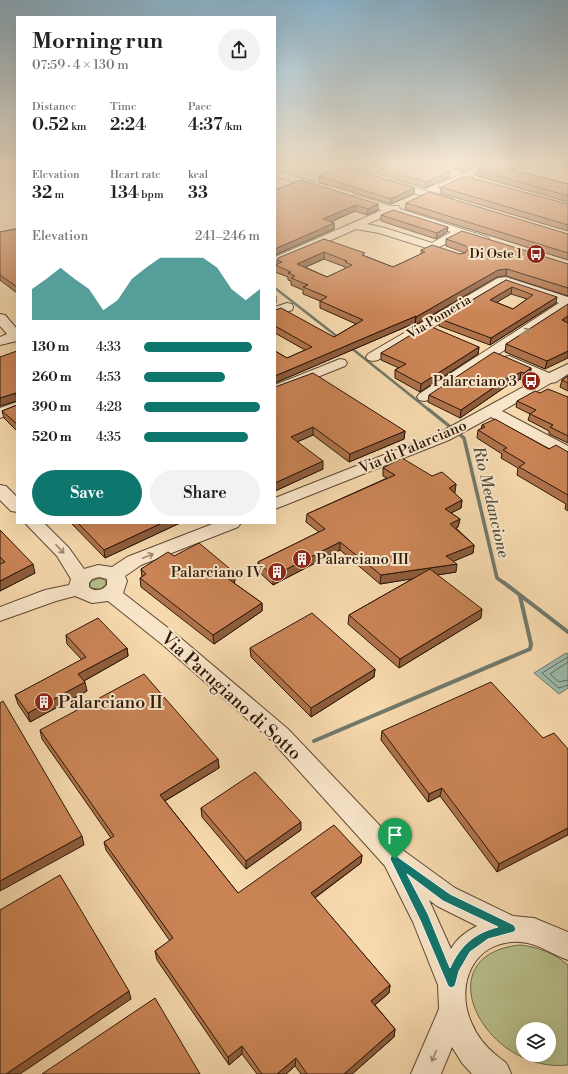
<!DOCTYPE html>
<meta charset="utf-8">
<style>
:root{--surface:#fff;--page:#f2f2f2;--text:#222;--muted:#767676;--accent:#0f766e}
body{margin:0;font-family:"Libre Bodoni",serif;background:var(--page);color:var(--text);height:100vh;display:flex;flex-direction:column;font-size:15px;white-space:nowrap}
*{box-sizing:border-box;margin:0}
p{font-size:13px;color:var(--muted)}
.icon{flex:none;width:22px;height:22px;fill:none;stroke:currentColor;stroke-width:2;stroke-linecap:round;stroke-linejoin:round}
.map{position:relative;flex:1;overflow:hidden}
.sheet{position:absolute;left:16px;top:16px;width:260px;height:508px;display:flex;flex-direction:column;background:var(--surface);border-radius:0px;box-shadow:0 4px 16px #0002}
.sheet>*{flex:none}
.tools{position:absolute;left:516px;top:1022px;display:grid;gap:8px}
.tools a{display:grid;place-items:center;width:40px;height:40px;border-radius:50%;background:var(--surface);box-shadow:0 4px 16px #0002;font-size:20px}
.pin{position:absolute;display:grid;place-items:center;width:34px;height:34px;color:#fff;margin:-41px -17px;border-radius:50% 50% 50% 0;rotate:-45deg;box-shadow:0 0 4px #0007}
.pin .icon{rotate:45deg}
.round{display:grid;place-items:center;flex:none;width:42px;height:42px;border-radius:21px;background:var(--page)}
.overview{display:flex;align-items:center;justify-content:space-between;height:68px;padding:0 16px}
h1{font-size:22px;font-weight:600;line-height:30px}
.figures{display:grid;grid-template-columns:repeat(3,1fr);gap:6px;height:68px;padding:4px 16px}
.figures div{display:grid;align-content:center}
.figures b{font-size:17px;font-weight:600}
.figures small{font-size:11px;font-weight:400}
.figures p{font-size:11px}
.chart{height:112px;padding:8px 16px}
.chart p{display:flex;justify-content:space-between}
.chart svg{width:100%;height:72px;margin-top:4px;fill:var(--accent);opacity:.7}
.primary-button{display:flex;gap:8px;margin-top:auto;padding:8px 16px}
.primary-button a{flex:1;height:46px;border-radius:24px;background:var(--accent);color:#fff;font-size:16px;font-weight:600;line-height:46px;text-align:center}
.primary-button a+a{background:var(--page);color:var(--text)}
ul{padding:0 16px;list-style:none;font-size:13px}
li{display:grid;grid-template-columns:64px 48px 1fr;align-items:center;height:30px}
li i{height:10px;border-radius:5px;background:var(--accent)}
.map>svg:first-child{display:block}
.green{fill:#b8c08d;stroke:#726c4b;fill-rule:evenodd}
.water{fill:#9dbaac;stroke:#70796b}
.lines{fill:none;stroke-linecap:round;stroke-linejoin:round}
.shore{stroke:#64685a;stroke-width:1}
.stream-far2{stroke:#70796b;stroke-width:2.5}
.stream-far1{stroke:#70796b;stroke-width:3.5}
.stream{stroke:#70796b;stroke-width:4}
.minor-casing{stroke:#5e4832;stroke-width:2}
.minor{fill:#f9e6ca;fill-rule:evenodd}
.wall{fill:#ae724a;stroke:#2c1709;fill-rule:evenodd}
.shaded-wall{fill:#8d5c3c;stroke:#2c1709}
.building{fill:#ca8456;stroke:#2c1709;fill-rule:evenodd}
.oneway{stroke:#9d8973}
.route{fill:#0f766e;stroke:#fff;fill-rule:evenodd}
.labels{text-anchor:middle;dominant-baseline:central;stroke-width:4;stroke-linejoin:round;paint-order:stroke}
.far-poi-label{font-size:13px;fill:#2c1709;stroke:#f9e6ca;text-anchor:end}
.far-street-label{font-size:13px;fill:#2c1709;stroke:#f9e6ca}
.poi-label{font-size:15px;fill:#2c1709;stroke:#f9e6ca;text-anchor:end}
.street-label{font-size:15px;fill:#2c1709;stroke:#f9e6ca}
.water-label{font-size:16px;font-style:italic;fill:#545042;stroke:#f9e6ca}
.near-street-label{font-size:18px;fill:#2c1709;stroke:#f9e6ca}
.near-poi-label{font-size:18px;fill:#2c1709;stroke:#f9e6ca;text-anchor:start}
</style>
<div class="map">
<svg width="568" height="1074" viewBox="0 0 568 1074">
<rect width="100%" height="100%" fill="#f6d9ad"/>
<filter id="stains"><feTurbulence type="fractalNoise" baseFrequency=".005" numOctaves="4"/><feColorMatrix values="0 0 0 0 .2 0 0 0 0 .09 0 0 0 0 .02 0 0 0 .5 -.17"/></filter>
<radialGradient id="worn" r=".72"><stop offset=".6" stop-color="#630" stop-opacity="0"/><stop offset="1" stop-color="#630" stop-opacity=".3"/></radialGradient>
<path class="green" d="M99,578L105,580L106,584L101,589L91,588L90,587V582Z
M520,945C538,947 554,953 568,965V1065C485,1074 423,955 520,945ZM523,1029H549V1055H523Z"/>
<path class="water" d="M566,653L568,654V688L559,694L534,673Z"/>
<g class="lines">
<path class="shore" d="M568,657L542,673L559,688L568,685
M568,662L550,674L559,682L568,680"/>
<path class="stream-far2" d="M275,288L339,338
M350,347L429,410"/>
<path class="stream-far1" d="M428,409L464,438L497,578L504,583"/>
<path class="stream" d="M503,582L568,632
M314,741L530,649L531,644L520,596"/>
<g class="minor-casing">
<path id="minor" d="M0,163H7L0,167Z
M335,163H345L347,166L368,173L370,175L365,178L341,170Z
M486,163H499L448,188H440L439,186L440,184Z
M275,170L327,186L328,188L323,191L275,176Z
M391,180L453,199L454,201L449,204L387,185L386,183L387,181Z
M355,195L391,206H399L400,209L487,237L489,239L487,241L483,242L461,236L433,250L379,233L356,229L275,265V257L382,210L351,200L350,198ZM392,213L451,232L432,243L385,228L367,224Z
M506,277L568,297V308L429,400L424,401L419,400L417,397L419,394L559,303L505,285L378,360L373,361L368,360L366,357L368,354L498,278Z
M287,303L292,304L293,307L292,310L275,316V307Z
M0,314L5,315L17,329V341L0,345V337L7,334L0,326Z
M509,356L549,373L568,364V374L556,382L551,383L502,411L568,446V457L562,455L491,417L449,440L275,509V498L437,434L538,379L504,363L502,360L504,357Z
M340,359L345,360L347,363L345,366L275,394V385Z
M17,402V412L0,418V408Z
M0,485L6,486L17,497V512L11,511L0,500Z
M25,523H44L69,548L84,569L98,565L112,567L127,557L215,523H241L238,527L141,565L125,576L127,581L123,593L177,635L288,729L404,851L455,888L513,916L534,918L568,932V960C551,954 538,943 520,942C473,939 454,986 472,1024C477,1036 486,1047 496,1055C499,1058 503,1060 506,1063C508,1066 510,1071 511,1074H472L462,1063L452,1047L441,1074H411L439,1009L438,985L413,922L385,866L272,741L163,645L108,601L92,603L75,596L56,601L0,621V607L45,590L69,585L71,579L57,556ZM99,577L107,579V585C102,591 94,592 89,587V583L92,579ZM429,900L437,906L477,926C466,932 457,938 451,949Z"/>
</g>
<use href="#minor" class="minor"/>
</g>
<path class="wall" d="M355,163H421L450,171V177L426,188L355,167Z
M432,163H482L463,172Z
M491,163H528L513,170L568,184V202L477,176L478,170Z
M558,163H568V166Z
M319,176L414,188V194L391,204L319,182Z
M301,180L378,210L367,215L355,211L331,222L334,223V229L275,255V190Z
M441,187L568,204V231L440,193Z
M406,203L568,234V260L405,209Z
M381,215L448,227L447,232L436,239L381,221Z
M17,227V293L0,280V232L16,229Z
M324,239L365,256L393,267L421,254V250L460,254L465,253L446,246V239L568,264V296L506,276L497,277L415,325V323L275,383V351L287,358L305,350L275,333V310L334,337L356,324L320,308V301L303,294V290L291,285V281L288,280V277L275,272V265L277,264V260ZM324,259L345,267V269L327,277L305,267Z
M506,280L556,303L490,345L439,326L440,319ZM511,294L527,299L513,309L496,302Z
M568,323L545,369L505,352L506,344Z
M479,347L478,354L420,392L395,378V370L399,368L381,360V353Z
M17,351V431L4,418L2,411L17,405L16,401L0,406Z
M531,368L530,376L522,381L520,379L510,386L508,385L460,418L428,402L429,395Z
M568,376V391L560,387L562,380Z
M275,387L405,431L404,439L349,462L313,435L297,442L323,469L275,491Z
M540,393L568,397V443L549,434V431L528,420L530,414L516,407L517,401Z
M482,425L549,449L568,452V511L565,509L566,504L517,475L518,468L501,458L502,454L477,438L478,430L481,429Z
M383,468L432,476L456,484L454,493L462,500L461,508L451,513L460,519L458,527L456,528L474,545L473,553L453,561L456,572L437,575L481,618L399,668L348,624L349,615L414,578L380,584L340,550L273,585L258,571V562L319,532L306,522L307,514L387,478L383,476Z
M71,523H180L105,558Z
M0,530L35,573L0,591Z
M174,556L235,581L234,583L262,603V611L214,644L141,587L140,578L142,577L141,569Z
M66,635L127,648L128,656L84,681L87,691L30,722L18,704L15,695L82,660L67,644Z
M250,648L375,669L374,677L311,717L251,657Z
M40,730L218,759L219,768L165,801L238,893L362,855L361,863L315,898L390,985L389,993L375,1005L395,1029L394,1037L352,1074H301L295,1066L286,1074H257L242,1054L229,1065L157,960L155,951L170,941L106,850L104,842L111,838L42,739Z
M382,731L543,738L497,872L440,796L428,802L381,740Z
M201,808L301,830L246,869L202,817Z"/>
<path class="shaded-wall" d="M470,163H482L463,172L464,167Z
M516,163H528L504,174L505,168Z
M450,171V177L426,188V182Z
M414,188V194L391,204V199Z
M378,204V210L367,215L368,209Z
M356,205L355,211L323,225V219Z
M334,223V229L275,255V249Z
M448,227L447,232L436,239L437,233Z
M324,252V259L297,271V264Z
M507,269L506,276L497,277L415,325L416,317L498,270Z
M512,287L511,294L489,307L490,300Z
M275,296H276V303H275Z
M557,297L556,303L490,345L491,338Z
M416,316L415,323L275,383V376Z
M568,316V323L561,328L562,320Z
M479,347L478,354L420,392L421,384Z
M568,351V358L545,369L547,361Z
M531,368L530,376L522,381L524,373Z
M521,372L520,379L510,386L511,378Z
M509,377L508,385L460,418L461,410Z
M16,393L17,401L0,406V398Z
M313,427V435L290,445L291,437Z
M405,431L404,439L349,462L350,454Z
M323,461V469L275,491V483Z
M456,484L455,493L448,496L449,488Z
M462,500L461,508L443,517L445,509Z
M460,519L458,527L449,532L450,524Z
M162,523H180L105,558L104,550Z
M340,542V550L273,585V576Z
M474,545L473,553L445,565L446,556Z
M33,564L35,573L0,591V581Z
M457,564L456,572L380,584L381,575Z
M235,573V581L227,586V578Z
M262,603V611L214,644L213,635Z
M482,609L481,618L399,668L400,659Z
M127,648L128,656L80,683L78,674Z
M375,669L374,677L311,717V708Z
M85,682L87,691L30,722L28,713Z
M218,759L219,768L161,803L160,795Z
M442,788L440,796L428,802L429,794Z
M301,822V830L246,869V861Z
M568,828V835L497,872L499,864Z
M82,836L84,845L0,891V881Z
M362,855L361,863L310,901L311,893Z
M390,985L389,993L370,1009L371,1001Z
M129,991L131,999L20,1074H6Z
M395,1029L394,1037L352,1074H344Z
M242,1046V1054L229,1065L228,1057Z
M296,1058L295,1066L286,1074H277Z"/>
<path class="building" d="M362,163H421L450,171L426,182Z
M452,163H470L464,167Z
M491,163H516L505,168L568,184V196L478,170Z
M343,166L414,188L391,199L319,176Z
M465,176L568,204V225L441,187Z
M301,180L378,204L368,209L356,205L323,219L334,223L275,249V190Z
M429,192L568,234V253L406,203Z
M393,210L448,227L437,233L381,215Z
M17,227V287L0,275V232L16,229Z
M462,231L568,264V288L507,269L498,270L416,317V316L275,376V351L287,358L312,347L275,326V310L281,308L334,337L363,320L320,301L327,297L303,287L308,285L291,278L295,276L288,273L291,272L275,265L282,262L277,260L278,258L324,239L365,253L362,255L393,267L425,252L421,250L432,245L460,254L465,253L468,249L466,246L446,239ZM324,252L347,261L345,262L352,265L327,277L297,264Z
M506,280L557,297L491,338L440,319ZM512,287L533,295L513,309L490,300Z
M568,304V316L562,320L568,323V351L547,361L506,344Z
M427,325L479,347L421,384L395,370L406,364L381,353Z
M17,351V424L2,411L17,405L16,393L0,398V357Z
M494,352L531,368L524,373L521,372L511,378L509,377L461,410L429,395Z
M313,373L405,431L350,454L313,427L291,437L323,461L275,483V387Z
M568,376V383L562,380Z
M548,389L568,397V436L550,427L553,425L530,414L536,410L517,401L535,391L540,393Z
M495,419L549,449L556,445L568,452V495L519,467L525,463L503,450L507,448L478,430L485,427L482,425Z
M402,458L432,476L442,472L456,484L449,488L462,500L445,509L460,519L450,524L474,545L446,556L457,564L381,575L340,542L273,576L258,562L325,529L307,514L395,475L383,468Z
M78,523H162L104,550Z
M0,530L33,564L0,581V564L5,562L0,557Z
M199,543L235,573L227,578L262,603L213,635L140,578L146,574L141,569L168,552L174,556Z
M430,569L482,609L400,659L349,615Z
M312,613L375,669L311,708L250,648Z
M98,618L127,648L78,674L85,682L28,713L15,695L86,657L66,635Z
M144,674L218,759L160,795L238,893L334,825L362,855L311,893L390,985L371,1001L395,1029L344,1074H307L296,1058L277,1074H262L242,1046L228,1057L155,951L173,938L104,842L114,836L40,730Z
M491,682L543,738L554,733L568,749V828L499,864L442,788L429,794L382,731Z
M3,701L82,836L0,881V703Z
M255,772L301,822L246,861L201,808Z
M60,875L129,991L6,1074H0V910Z
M155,998L200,1074H42Z"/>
<defs><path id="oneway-shaft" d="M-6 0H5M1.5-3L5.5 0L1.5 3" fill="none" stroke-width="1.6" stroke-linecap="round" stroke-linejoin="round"/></defs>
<g class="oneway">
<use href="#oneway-shaft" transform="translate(525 332) rotate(-33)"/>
<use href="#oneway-shaft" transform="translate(60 549) rotate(47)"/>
<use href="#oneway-shaft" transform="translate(148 556) rotate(-22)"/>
<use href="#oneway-shaft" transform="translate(434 1056) rotate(113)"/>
</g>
<linearGradient id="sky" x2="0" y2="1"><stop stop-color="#8ab6d0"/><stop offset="0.52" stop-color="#fbeeda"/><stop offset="1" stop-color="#fbeeda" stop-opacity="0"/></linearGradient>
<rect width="568" height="314" fill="url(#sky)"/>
<path class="route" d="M395,855L450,894L514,925L516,929L514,932L488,939L470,952L459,971L455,986L451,988L448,986L420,920L390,859L391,856ZM407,874L443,901L498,927C474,933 460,946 450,968L428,914Z"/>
<defs>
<g id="bus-disc" transform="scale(1)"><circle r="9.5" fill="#8f2418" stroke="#f9e6ca"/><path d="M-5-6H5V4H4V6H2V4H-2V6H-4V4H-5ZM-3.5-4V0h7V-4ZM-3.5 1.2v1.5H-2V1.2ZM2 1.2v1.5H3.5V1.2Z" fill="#fff"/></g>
<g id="building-disc" transform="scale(1)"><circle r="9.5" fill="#8f2418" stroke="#f9e6ca"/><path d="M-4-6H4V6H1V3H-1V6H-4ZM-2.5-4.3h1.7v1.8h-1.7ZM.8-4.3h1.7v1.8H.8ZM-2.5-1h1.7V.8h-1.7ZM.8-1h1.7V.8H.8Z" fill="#fff"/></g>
</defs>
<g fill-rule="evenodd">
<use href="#bus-disc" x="536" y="254"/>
<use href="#bus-disc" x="531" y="381"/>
<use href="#building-disc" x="302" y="559"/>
<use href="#building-disc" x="277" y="572"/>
<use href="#building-disc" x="44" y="702"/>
</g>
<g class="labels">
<g class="far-poi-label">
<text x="522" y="254">Di Oste 1</text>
</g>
<g class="far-street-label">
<text transform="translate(439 317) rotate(-31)">Via Pomeria</text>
</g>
<g class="poi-label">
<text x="517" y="381">Palarciano 3</text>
<text x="316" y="559" text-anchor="start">Palarciano III</text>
<text x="263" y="572">Palarciano IV</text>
</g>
<g class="street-label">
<text transform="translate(413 447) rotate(-23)">Via di Palarciano</text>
</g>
<g class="water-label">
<text transform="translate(491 502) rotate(77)">Rio Medancione</text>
</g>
<g class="near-street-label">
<text transform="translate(231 696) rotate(42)">Via Parugiano di Sotto</text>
</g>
<g class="near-poi-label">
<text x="58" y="702">Palarciano II</text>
</g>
</g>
<rect width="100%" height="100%" filter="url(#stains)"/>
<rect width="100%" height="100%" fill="url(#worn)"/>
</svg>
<div class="tools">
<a><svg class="icon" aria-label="layers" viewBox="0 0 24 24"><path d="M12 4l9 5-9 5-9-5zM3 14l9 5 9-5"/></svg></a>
</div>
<div class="pin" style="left:395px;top:859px;background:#1e9e55"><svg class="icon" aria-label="arrive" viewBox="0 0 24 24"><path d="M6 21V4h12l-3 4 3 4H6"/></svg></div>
<section class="sheet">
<div class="overview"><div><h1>Morning run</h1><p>07:59 · 4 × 130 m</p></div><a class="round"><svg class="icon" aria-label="share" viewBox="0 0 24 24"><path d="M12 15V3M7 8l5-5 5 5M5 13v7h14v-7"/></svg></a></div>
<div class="figures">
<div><p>Distance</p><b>0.52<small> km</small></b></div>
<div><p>Time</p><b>2:24</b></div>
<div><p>Pace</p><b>4:37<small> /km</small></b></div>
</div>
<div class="figures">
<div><p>Elevation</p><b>32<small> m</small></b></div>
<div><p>Heart rate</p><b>134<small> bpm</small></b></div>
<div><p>kcal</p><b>33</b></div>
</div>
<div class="chart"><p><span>Elevation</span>241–246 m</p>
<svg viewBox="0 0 160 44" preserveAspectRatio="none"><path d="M0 44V25L10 19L20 12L30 19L40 25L50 38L60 32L70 19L80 12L90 6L100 6L110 6L120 6L130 12L140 25L150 32L160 25V44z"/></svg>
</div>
<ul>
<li><b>130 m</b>4:33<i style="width:93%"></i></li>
<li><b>260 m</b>4:53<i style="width:70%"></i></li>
<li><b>390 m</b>4:28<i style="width:100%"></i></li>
<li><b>520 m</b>4:35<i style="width:90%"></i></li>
</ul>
<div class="primary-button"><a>Save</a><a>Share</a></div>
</section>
</div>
